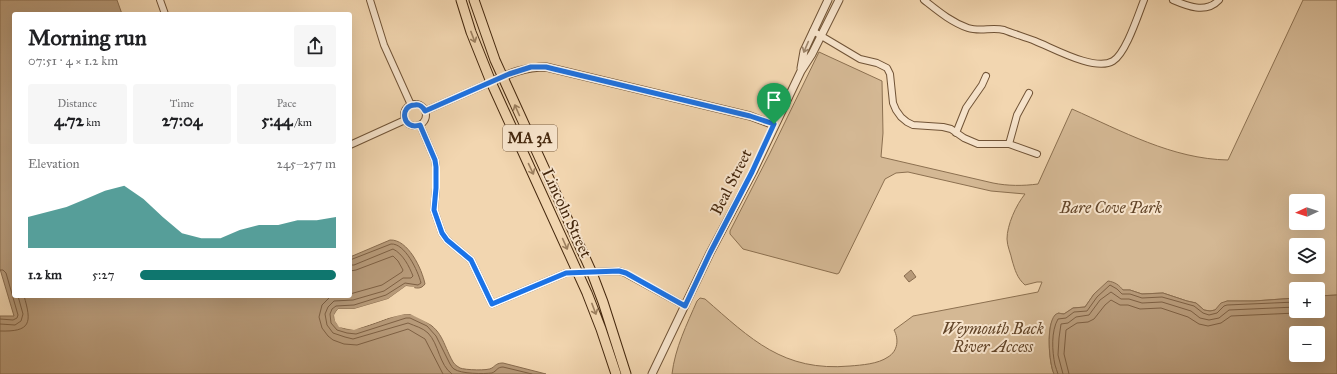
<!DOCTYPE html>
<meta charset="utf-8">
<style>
:root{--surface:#fff;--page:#f6f6f6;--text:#202124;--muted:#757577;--accent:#0f766e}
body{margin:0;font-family:"IM FELL Great Primer",serif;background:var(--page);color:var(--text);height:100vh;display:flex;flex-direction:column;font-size:15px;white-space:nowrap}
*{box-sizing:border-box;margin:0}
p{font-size:13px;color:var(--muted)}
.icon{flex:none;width:22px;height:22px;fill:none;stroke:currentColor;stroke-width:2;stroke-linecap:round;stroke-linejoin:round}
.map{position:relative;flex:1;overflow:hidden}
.side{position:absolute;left:12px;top:12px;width:340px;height:286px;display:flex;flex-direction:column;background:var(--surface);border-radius:4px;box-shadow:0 4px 16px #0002}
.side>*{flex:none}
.needle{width:26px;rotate:266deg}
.buttons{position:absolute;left:1289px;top:194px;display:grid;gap:8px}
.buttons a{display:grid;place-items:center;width:36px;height:36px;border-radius:4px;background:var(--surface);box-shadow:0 4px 16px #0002;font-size:20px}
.pin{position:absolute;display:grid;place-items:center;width:34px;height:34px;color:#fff;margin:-41px -17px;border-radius:50% 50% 50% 0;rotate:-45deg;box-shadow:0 0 4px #0007}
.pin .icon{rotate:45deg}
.round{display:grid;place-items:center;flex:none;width:42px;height:42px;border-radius:4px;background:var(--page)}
.overview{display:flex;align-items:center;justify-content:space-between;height:68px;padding:0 16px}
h1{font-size:22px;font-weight:700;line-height:30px}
.figures{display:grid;grid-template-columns:repeat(3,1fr);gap:6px;height:68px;padding:4px 16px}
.figures div{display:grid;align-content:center;border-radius:4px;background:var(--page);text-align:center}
.figures b{font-size:17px;font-weight:700}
.figures small{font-size:11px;font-weight:400}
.figures p{font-size:11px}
.chart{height:112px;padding:8px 16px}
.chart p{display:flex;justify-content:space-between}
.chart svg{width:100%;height:72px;margin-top:4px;fill:var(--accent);opacity:.7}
ul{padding:0 16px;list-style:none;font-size:13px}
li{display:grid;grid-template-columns:64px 48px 1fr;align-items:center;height:30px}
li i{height:10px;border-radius:5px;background:var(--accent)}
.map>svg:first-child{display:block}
.green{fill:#d4b894;stroke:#8c7050;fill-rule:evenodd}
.water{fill:#b79a79;stroke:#896c4e;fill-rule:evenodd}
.pier{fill:#f2d6b0}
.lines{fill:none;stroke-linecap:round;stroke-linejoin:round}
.shore{stroke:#7e6043;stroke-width:1}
.minor-casing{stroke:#705336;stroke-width:8}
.tertiary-casing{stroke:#705336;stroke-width:9}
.primary-casing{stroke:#44270d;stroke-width:11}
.minor{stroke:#f7e4cc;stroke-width:6}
.tertiary{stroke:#f7e4cc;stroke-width:7}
.primary{stroke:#f2d6b0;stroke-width:9}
.oneway{stroke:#9b7e5e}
.oneway2{stroke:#9e866c}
.route-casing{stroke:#fff;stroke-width:8}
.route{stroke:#1a73e8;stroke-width:5}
.labels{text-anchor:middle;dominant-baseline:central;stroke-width:4;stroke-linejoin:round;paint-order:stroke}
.shield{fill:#f7e4cc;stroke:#7a6046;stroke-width:1}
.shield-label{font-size:15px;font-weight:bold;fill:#44270d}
.street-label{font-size:16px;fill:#44270d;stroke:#f7e4cc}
.park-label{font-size:16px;font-style:italic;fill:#614428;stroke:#f7e4cc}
</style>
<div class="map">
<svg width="1337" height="374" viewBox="0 0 1337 374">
<rect width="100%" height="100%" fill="#f2d6b0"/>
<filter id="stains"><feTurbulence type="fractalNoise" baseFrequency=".005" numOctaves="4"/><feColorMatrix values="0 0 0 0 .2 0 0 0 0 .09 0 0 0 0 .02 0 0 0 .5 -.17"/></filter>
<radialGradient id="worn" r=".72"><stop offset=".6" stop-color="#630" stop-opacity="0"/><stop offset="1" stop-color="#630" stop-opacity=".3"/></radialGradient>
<path class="green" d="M1303,0H1337V295L1318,296V289H1296V298L1254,301H1227L1215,310L1210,311L1204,310L1196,303L1187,301L1163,293L1142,294L1130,290H1099L1094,294L1085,307L1073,308L1064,314L1058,313C1056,316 1054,318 1052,321C1047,331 1049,364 1054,374H672C675,348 687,324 697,301L700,298L705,299C751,339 783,372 850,366C862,365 878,364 888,357C898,351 899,339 894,330L913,316L1038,292L1042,282H1037L1025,285C1017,278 1015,270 1012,260C1011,254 1007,246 1007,239C1007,225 1016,205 1025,194L991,191L908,172L896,173L885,179L839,273L837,274L743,249L730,234V231L770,153L819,52L882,81L883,133L881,157L993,183C1008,186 1023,186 1038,184L1072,109C1122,131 1172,159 1228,160ZM1296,201H1318V223H1296ZM1296,245H1318V267H1296Z"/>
<path class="water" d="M0,0H117L122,14H14V296H350V257L390,240C408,239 422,269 425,284C420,291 414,287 406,286L388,299L354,309H338C335,312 333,316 335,320C344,345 393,311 409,314C413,314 417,317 421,319C443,330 442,342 453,362C455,365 457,366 460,368C465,370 488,371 492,368C496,365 497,363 503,363L546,374H0V316H14L0,269Z
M911,270L916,277L909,282L904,276Z
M1108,281C1115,282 1119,285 1123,290H1130L1142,294L1163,293L1187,301L1196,303L1204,310L1210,311L1215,310L1221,303L1227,301H1254L1296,298V311H1318V296L1337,295V374H1054C1049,363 1046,325 1055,315C1058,312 1061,314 1064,314L1073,308L1085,307L1094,294ZM1296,333H1318V355H1296Z"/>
<path class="pier" d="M406,286L414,287L415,290L407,288L389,301L355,311H338L336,315L337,320L341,325L354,328L388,317L405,312H410L430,321L432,325L410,314H405L388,318L354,330L339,327L335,321L334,315L338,309H354L388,299Z"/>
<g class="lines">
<path class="shore" d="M350,260L391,244C405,243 418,271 421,283L418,285L405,283L386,295L354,305L336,306L332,309L330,314L331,323L337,330L347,333L356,334L406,318H410L427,326L436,336L450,364C451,365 452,368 454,369C461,374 484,374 492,373C497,371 497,367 503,367L532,374
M350,265H354L393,249C403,254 409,266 413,276L411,278H403L384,291L353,300L334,301L328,307L325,314L327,325L333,333L345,337L353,339L408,323C415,326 423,328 428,333C439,344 439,365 452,374
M0,270H3L6,273L18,315L17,318L13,320L0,319
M350,271L356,270L393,256L398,261L403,270L402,272L382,285L350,294
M331,296L322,305L319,317L322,328L328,336L333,340L344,344L357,345L408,329L425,339L443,374
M0,324L15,325L21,321L23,314L18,296
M0,331C31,332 32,323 24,296
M1058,374C1057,371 1056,368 1055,365C1052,351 1051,331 1058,319L1066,318L1074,312L1087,311L1097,297L1110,285L1117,289L1122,294H1130L1142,298L1162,297L1194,306L1203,313L1209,315L1217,313L1224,306L1227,305L1296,302
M1063,374L1058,355L1059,338L1061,324L1068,323L1076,317L1089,315L1100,300L1111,292L1121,299H1129L1142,303L1162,302L1191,311L1200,318L1209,320L1219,318L1229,310L1296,307
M1069,374L1064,354L1066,330L1077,323L1088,322L1094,319L1105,305L1111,300L1120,305H1128L1140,309L1161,308L1188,317L1199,324L1208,326L1221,323L1231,316L1296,313L1303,311"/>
<g class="minor-casing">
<path id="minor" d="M160,0L165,14
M370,0L384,45L411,105
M924,0C938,11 951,22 968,28C980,32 992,27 1004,30C1014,34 1025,37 1035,41C1053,48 1095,72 1113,61C1126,53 1138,15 1144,0
M1173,0C1187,6 1206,14 1219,0
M813,31L860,59L877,63L887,68L890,74L893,103L896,110L901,117L907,122L913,125L943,127L951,129L964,138L978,144H1009L1037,154
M404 115a11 11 0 1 1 22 0a11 11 0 1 1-22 0Z
M425,111L491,82
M420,125L435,160L436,167V188L434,210L442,233L447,240L471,260L492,304L566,273L619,271L625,273L685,306
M956,133L966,108L982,85L986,76
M1009,144L1017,115L1029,93
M350,145L405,120"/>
</g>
<g class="tertiary-casing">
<path id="tertiary" d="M801,68L804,51L828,0
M491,82C510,73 525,67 546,67L750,116L774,125
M652,374L710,253L753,172L801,71L812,54L839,0"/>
</g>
<g class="primary-casing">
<path id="primary" d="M461,0L471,32L491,82L587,293L601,329L616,374
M474,0L495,60L592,273L603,302L626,374"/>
</g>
<use href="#minor" class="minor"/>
<use href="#tertiary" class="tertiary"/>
<use href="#primary" class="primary"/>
</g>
<defs><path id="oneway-shaft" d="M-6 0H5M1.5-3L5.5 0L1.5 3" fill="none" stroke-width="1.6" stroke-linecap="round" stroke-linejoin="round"/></defs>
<g class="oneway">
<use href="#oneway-shaft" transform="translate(473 37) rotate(69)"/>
<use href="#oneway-shaft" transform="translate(517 110) rotate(-114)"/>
<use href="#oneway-shaft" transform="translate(531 169) rotate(65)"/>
<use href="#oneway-shaft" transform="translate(565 244) rotate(66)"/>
<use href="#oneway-shaft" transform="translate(594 309) rotate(69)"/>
</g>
<use class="oneway2" href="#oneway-shaft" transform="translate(806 47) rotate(113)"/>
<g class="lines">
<g class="route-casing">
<path id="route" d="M531,67H546L554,69L750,116L774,124L752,172L710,253L685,306L626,273L619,271L566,273L492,304L471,260L447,240L442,233L434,210L436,188V167L435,160L420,125C402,131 399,105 415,105C419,104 423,107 425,111L509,74Z"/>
</g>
<use href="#route" class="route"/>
</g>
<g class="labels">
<rect class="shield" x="503" y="125" width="54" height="26" rx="3"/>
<g class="shield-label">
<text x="530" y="138">MA 3A</text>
</g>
<g class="street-label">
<text transform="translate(731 182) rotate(-63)">Beal Street</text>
<text transform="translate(567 213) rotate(65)">Lincoln Street</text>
</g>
<g class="park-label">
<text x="1111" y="207">Bare Cove Park</text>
<text x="993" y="328">Weymouth Back<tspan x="993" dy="18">River Access</tspan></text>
</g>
</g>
<rect width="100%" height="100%" filter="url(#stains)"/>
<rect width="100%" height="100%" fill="url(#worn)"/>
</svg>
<div class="buttons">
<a><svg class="needle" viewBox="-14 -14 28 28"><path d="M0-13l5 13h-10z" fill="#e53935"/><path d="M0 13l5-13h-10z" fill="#757577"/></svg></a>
<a><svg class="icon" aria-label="layers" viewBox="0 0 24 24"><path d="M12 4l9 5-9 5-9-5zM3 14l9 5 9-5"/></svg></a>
<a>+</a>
<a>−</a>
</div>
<div class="pin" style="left:774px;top:124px;background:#1e9e55"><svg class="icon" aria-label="arrive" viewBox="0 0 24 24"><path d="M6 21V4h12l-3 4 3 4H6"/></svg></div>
<section class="side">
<div class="overview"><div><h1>Morning run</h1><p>07:51 · 4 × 1.2 km</p></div><a class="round"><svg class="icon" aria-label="share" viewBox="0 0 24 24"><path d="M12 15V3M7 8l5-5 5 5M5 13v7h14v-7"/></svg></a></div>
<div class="figures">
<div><p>Distance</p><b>4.72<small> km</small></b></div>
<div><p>Time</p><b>27:04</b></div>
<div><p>Pace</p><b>5:44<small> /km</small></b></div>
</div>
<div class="chart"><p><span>Elevation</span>245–257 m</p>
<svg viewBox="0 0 160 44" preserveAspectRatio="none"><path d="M0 44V25L10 22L20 19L30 14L40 9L50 6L60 14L70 25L80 35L90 38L100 38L110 33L120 30L130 30L140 27L150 27L160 25V44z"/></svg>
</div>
<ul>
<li><b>1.2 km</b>5:27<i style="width:100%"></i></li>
</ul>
</section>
</div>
